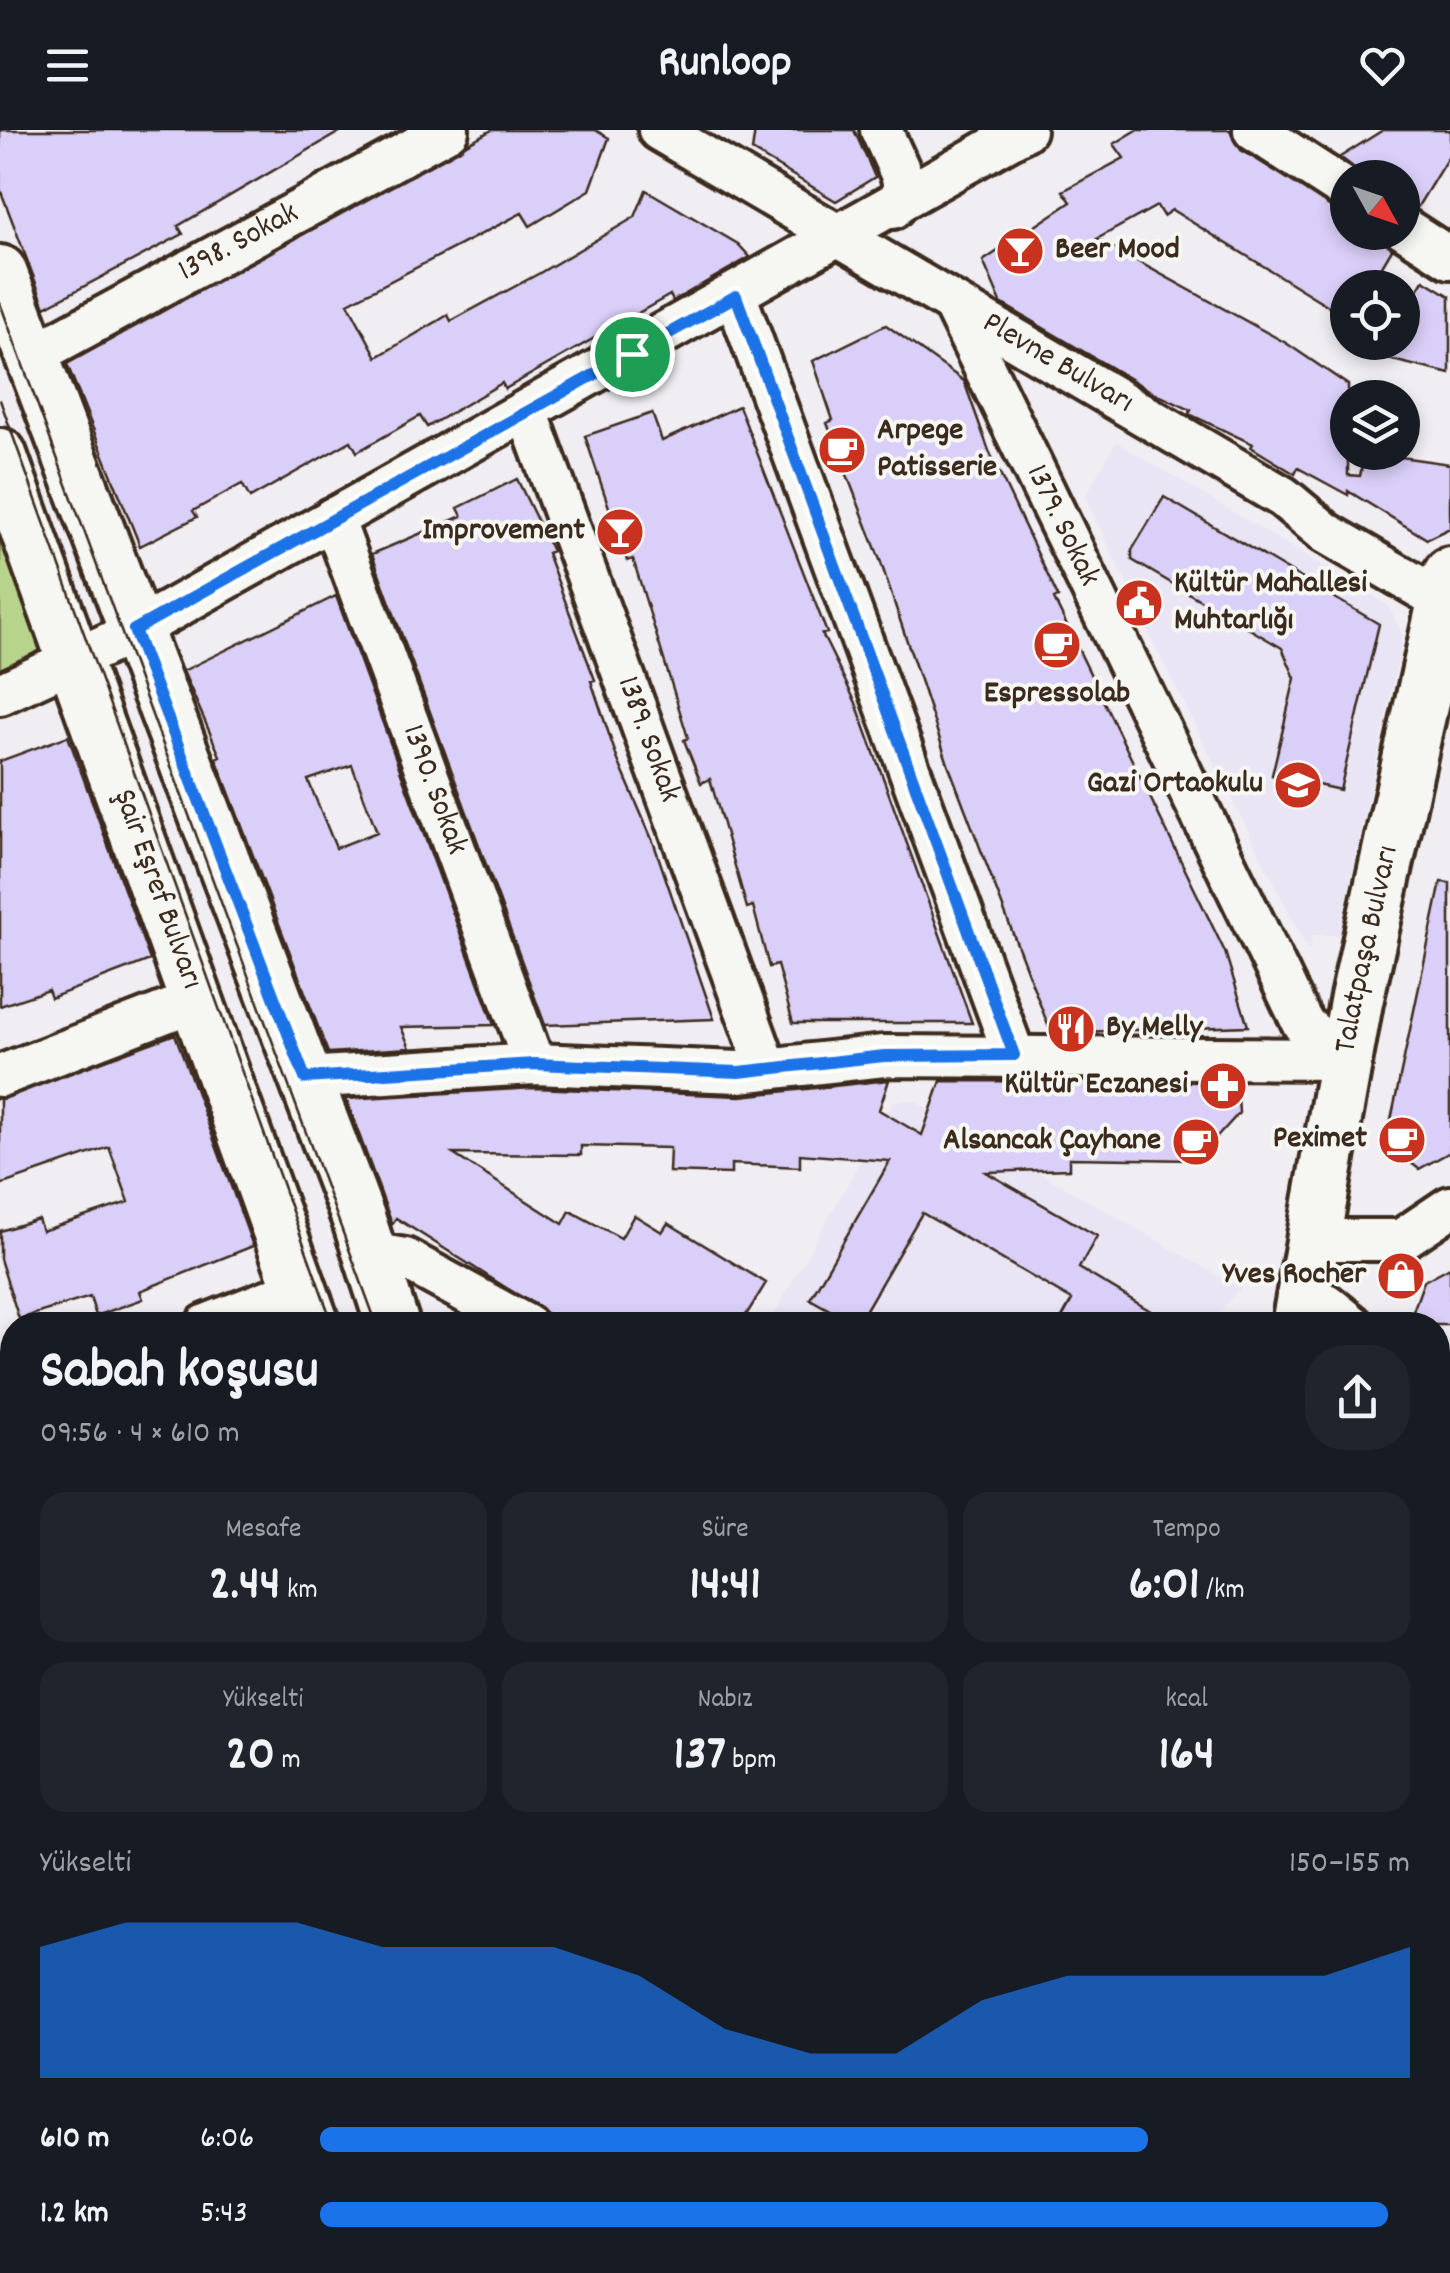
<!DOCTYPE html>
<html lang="tr">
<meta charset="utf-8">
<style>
:root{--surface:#171b24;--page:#20242c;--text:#f1f3f6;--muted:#9ea1a6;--accent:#1a73e8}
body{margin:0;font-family:Dekko,sans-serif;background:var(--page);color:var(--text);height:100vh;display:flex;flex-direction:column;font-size:38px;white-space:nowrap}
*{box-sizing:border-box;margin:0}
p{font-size:32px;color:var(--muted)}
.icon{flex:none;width:55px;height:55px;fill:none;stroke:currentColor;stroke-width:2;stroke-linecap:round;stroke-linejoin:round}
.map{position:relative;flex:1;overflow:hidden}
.drawer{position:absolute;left:0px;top:1182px;width:1450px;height:962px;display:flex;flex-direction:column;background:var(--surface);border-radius:40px 40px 0 0;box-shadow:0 5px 15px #0003}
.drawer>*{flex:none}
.needle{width:65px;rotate:130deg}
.fabs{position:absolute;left:1330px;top:30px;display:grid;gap:20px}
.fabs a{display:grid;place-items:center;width:90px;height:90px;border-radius:50%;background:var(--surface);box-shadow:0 5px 15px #0003;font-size:50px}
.pin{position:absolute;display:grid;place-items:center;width:85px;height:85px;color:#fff;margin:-42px;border:5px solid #fff;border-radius:50%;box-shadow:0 2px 10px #0007}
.round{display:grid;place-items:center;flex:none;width:105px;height:105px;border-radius:40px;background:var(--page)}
.headline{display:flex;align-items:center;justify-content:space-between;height:170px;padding:0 40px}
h1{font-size:55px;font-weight:700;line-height:75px}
.figures{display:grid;grid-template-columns:repeat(3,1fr);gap:15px;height:170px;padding:10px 40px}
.figures div{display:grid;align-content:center;border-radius:25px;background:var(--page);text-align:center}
.figures b{font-size:50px;font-weight:700}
.figures small{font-size:28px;font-weight:400}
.figures p{font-size:28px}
.chart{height:280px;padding:20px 40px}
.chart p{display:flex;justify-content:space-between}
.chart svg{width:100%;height:180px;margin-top:10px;fill:var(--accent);opacity:.7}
ul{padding:0 40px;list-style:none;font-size:32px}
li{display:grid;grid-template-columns:160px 120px 1fr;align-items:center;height:75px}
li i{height:25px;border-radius:12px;background:var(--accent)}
header{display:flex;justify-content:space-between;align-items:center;height:130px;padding:0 40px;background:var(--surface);font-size:45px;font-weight:700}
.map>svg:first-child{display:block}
.built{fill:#e9e5f4}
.green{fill:#b8d48c;stroke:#7a7f55;stroke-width:2.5}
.building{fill:#dacff8;stroke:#3b2a1e;stroke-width:2.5;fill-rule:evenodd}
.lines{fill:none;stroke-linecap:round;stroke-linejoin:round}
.minor-casing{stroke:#3b2a1e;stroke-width:48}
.major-casing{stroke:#3b2a1e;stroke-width:60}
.minor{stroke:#f6f6f2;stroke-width:40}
.major{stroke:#f6f6f2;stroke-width:52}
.tram{stroke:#3b2a1e;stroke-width:2.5}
.route-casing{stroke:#fff;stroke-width:20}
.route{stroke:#1a73e8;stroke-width:12}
.labels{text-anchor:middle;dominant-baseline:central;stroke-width:8;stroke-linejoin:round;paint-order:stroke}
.street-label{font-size:32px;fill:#3b2a1e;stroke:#f6f6f2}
.poi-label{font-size:32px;font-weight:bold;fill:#3b2a1e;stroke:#f6f6f2;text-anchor:end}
</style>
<header><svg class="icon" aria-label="menu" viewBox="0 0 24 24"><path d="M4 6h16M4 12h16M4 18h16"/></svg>Runloop<svg class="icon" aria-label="heart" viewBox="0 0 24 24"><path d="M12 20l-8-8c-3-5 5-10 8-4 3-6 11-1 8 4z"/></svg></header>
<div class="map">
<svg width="1450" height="2143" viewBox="0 0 1450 2143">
<rect width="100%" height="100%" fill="#f0eef3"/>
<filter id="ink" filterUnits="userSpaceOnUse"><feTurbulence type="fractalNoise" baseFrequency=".01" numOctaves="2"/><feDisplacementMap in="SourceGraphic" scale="20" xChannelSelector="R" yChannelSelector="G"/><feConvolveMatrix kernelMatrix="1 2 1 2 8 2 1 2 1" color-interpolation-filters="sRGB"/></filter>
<g filter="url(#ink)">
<path class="built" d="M1116,312L1388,475L1403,506L1339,805H1313L1309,822L1141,488L1149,484L1138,459L1130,461L1085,366Z
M894,971H915L1240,1158L1208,1195H768Z
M0,1663L12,1697V2013L0,2021Z"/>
<path class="green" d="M0,365L58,519L0,549Z"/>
<path class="building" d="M0,0H343L178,96L183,104L45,177L0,59Z
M492,0H595L609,8L590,60L530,96L522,83L348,173L377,227L448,185L451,191L538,144L635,87L646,60L738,114L750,127L673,171L670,165L505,259L502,253L427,297L420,286L357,322L351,311L250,368L242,354L193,381L197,387L140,416L67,234Z
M755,0H854L875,47L836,71L752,21Z
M1137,0H1230L1241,20L1348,85V102H1380L1392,119L1369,158H1348V188L1172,80L1163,86L1157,76L1097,109L1286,213L1348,255V345L1360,346L1365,322L1450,334V398L1427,409L1348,361V365L1298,338L1295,344L1251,317L1253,314L1189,284L1191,280L1156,264L1001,173L983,131L1071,72L1063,61L1124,28L1114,14Z
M1383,0H1450V24L1417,78L1402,73V48H1367L1340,27Z
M1424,150L1450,166V244L1355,221L1356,212H1402V187Z
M886,195L964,251L989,321L1058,467L1054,469L1225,822L1248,896L1051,903L948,634L880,430L827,293L833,290L813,231Z
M739,276L827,503L822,504L856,573L972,893H793L777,835L769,837L753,776L747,778L710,649L701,653L684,610L688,608L633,429L627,431L585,306L652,283L662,311Z
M517,349L552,421L547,423L595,550L591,551L617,628L654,714L714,889L545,895L372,424L462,386L458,378Z
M1164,367L1379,494L1340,660L1272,645L1295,548L1282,518L1132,430V420Z
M336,466L494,895L401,897L410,918L328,923L216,628L220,626L183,541ZM352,635L377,702L336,718L308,650Z
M68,606L150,830L51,868L48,860L0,876V631Z
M1441,752L1450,753V1022L1419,1039L1386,1014Z
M175,904L253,1116L140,1161L143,1169L96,1186L90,1167L19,1189L0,1129V1101L38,1089L42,1101L129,1072L109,1017L0,1055V969Z
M889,950L879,980L922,1005L941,951L1237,952L1239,983L1196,1030L1069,1028V1039L986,1042L1097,1106L1079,1138L1174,1195H1058L1072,1170L922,1083L857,1195L810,1169L890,1031L800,1024V1037L731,1034V1044L669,1042L670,1018L581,1016V1025L453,1024L563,1094L570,1081L621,1108L634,1085L662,1102L668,1093L766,1153L740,1195H565L396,1088L392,1094L346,969L534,958L741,966Z
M1450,1137V1195H1408L1424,1151Z"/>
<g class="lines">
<g class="minor-casing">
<g id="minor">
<path id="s1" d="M659,0L1283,367L1326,403L1450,475"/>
<path d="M881,0L902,46L904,61L893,78"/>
<path d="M1254,0L1348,61"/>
<path d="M1402,97L1450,128"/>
<path d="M736,167L1014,925"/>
<path id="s2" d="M953,173L1303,894L1344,929"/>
<path id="s3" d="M30,227L448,0"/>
<path id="s4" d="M527,281L767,938"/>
<path id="s5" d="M333,388L534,934"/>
<path d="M0,564L121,508L1025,0"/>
<path d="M0,946L194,871"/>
<path d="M305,948L534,934L739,942L884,926L1344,929"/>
<path d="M1339,1110H1401L1450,1077"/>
<path d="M368,1123L405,1129L526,1195"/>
<path d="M1326,1174L1352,1195"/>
<path d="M206,1195L300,1158"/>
<path d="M0,1276L12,1271"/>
<path d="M1438,1315L1450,1333"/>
<path d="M0,1531L12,1567"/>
<path d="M1438,1785L1450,1735"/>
<path d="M1438,1867L1450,1870"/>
<path d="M0,2064L12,2056"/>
<path d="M1438,2123L1450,2133"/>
<path d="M234,2132L239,2143"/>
<path d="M751,2132L774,2143"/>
<path d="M874,2143L875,2132"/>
<path d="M1370,2143L1372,2132"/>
</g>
</g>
<g class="major-casing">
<g id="major">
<path d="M0,142L358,1087L393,1195"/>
<path id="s6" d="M0,325L313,1195"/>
<path id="s7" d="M1298,1195L1356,872L1450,444"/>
<path d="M603,2132L605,2143"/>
<path d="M646,2132L648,2143"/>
<path d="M1131,2143L1133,2132"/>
</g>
</g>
<use href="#minor" class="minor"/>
<use href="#major" class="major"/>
<path class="tram" d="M0,173L377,1195
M0,270L333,1195
M0,2051L12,2043
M0,2075L12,2066"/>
</g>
</g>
<g class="lines" filter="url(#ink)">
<g class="route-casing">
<path id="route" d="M736,166L1014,925L884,926L739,942L534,934L305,948L134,500Z"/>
</g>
<use href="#route" class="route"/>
</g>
<defs>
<g id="bar-disc" transform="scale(2.5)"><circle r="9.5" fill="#c8321e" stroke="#f6f6f2"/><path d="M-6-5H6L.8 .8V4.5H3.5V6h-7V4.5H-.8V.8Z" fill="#fff"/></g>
<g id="cafe-disc" transform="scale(2.5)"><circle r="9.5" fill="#c8321e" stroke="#f6f6f2"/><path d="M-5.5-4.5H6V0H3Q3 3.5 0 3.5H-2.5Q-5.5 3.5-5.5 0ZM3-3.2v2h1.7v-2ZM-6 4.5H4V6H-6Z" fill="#fff"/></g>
<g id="civic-disc" transform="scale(2.5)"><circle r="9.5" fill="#c8321e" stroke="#f6f6f2"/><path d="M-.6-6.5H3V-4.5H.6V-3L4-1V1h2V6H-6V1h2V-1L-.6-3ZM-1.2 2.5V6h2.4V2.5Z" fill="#fff"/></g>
<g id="school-disc" transform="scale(2.5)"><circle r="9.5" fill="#c8321e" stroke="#f6f6f2"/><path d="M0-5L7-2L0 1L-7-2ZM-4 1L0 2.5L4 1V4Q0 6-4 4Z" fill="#fff"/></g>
<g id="restaurant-disc" transform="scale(2.5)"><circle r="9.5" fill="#c8321e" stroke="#f6f6f2"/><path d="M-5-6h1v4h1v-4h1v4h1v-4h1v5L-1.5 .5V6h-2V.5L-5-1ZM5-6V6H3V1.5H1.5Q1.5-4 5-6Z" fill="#fff"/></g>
<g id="pharmacy-disc" transform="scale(2.5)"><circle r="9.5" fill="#c8321e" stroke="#f6f6f2"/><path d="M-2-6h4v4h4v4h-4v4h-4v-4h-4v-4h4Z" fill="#fff"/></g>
<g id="shop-disc" transform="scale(2.5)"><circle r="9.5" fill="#c8321e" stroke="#f6f6f2"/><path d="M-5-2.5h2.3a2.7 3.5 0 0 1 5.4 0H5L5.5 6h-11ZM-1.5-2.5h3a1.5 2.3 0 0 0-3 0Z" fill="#fff"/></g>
</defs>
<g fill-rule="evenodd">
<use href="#bar-disc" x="1020" y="121"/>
<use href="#cafe-disc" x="842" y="320"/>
<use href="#bar-disc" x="620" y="402"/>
<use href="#civic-disc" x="1139" y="473"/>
<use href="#cafe-disc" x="1057" y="515"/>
<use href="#school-disc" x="1298" y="655"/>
<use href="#restaurant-disc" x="1071" y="899"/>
<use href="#pharmacy-disc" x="1223" y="956"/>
<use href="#cafe-disc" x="1402" y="1010"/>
<use href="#cafe-disc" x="1196" y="1012"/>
<use href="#shop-disc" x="1401" y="1146"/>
</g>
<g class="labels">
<g class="street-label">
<text stroke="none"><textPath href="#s3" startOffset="238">1398. Sokak</textPath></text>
<text stroke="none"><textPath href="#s1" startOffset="462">Plevne Bulvarı</textPath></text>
<text stroke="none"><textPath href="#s2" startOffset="248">1379. Sokak</textPath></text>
<text stroke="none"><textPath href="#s4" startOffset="350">1389. Sokak</textPath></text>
<text stroke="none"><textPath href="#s5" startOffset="290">1390. Sokak</textPath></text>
<text stroke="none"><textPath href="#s6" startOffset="462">Şair Eşref Bulvarı</textPath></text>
<text stroke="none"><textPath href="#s7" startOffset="382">Talatpaşa Bulvarı</textPath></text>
</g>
<g class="poi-label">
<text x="1055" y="121" text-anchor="start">Beer Mood</text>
<text x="877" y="302" text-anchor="start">Arpege<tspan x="877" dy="37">Patisserie</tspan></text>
<text x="585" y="402">Improvement</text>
<text x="1174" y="455" text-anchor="start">Kültür Mahallesi<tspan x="1174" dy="37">Muhtarlığı</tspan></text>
<text x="1057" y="565" text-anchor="middle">Espressolab</text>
<text x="1263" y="655">Gazi Ortaokulu</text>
<text x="1106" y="899" text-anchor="start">By Melly</text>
<text x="1188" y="956">Kültür Eczanesi</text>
<text x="1367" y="1010">Peximet</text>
<text x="1161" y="1012">Alsancak Çayhane</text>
<text x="1366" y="1146">Yves Rocher</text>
</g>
</g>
</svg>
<div class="fabs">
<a><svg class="needle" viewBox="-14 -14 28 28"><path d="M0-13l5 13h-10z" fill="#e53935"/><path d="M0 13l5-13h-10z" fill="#9ea1a6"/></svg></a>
<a><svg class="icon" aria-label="locate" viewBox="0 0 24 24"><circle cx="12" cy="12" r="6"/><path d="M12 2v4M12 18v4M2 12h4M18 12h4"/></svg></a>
<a><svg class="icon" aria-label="layers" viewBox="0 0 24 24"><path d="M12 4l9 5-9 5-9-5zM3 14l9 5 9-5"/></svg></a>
</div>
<div class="pin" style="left:632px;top:224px;background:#1e9e55"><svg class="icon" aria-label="arrive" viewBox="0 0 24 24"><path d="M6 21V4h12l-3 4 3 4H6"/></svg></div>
<section class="drawer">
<div class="headline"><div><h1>Sabah koşusu</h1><p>09:56 · 4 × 610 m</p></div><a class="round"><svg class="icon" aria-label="share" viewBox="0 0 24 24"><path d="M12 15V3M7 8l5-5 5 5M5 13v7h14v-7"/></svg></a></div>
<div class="figures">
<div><p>Mesafe</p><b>2.44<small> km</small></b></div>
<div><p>Süre</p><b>14:41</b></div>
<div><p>Tempo</p><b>6:01<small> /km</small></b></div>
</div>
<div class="figures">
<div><p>Yükselti</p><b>20<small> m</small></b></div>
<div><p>Nabız</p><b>137<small> bpm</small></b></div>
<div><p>kcal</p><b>164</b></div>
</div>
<div class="chart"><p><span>Yükselti</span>150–155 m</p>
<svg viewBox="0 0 160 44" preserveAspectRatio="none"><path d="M0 44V12L10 6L20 6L30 6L40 12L50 12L60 12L70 19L80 32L90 38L100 38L110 25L120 19L130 19L140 19L150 19L160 12V44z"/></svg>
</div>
<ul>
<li><b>610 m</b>6:06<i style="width:76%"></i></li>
<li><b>1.2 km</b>5:43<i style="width:98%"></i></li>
</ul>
</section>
</div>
